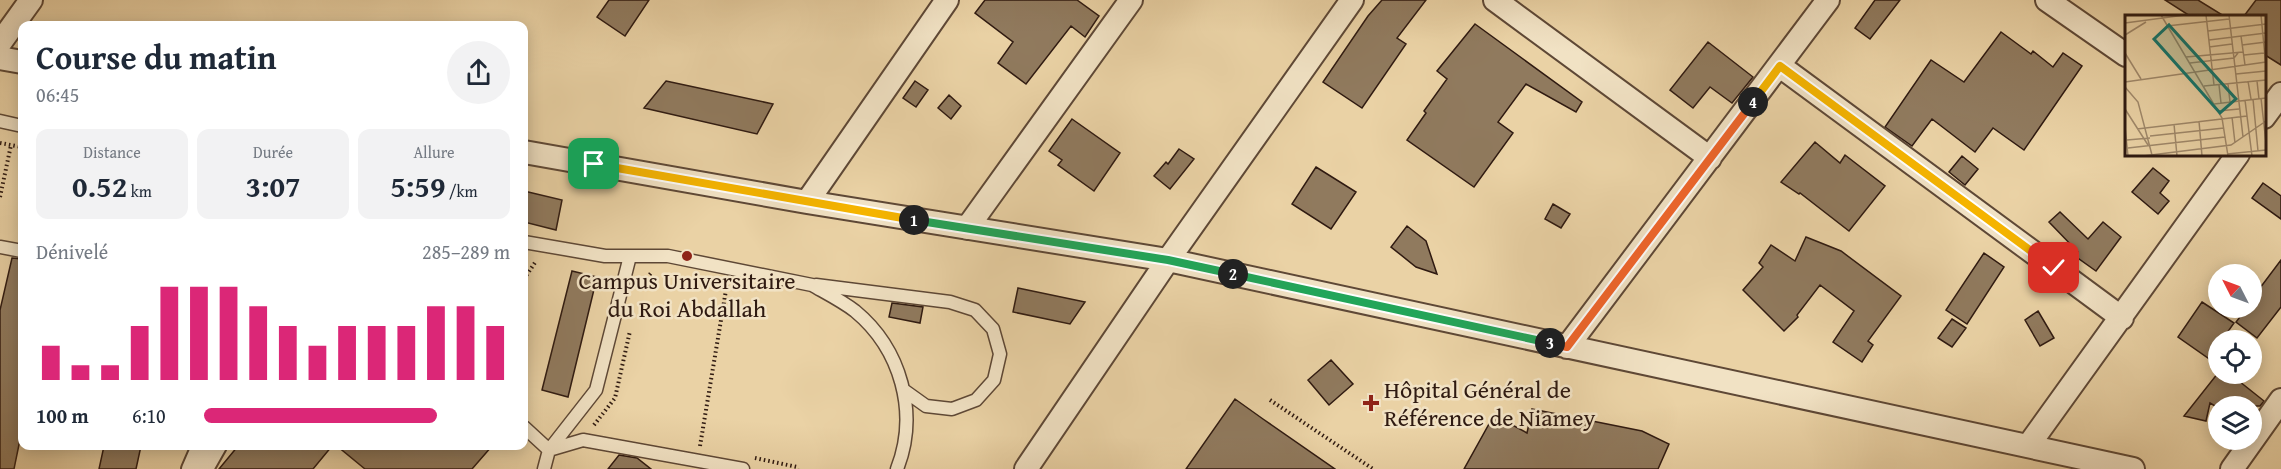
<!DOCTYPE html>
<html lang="fr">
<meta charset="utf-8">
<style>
:root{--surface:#fff;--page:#f2f2f3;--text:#1f2937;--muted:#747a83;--accent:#db2777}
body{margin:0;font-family:"Gentium Book Plus",serif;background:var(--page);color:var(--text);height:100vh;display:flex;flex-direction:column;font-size:22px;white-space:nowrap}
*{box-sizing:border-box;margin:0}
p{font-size:20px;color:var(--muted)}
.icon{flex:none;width:33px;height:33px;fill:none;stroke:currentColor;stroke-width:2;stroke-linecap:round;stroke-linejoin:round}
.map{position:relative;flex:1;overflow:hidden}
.panel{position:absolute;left:18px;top:21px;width:510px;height:429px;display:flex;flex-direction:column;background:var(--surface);border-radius:12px;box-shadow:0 3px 15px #0003}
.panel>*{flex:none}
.needle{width:39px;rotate:312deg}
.controls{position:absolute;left:2208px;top:264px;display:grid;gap:12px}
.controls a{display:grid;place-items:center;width:54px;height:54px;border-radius:50%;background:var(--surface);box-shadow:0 3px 15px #0003;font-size:30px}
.pin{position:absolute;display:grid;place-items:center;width:51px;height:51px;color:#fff;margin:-26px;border-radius:12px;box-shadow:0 3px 9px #0006}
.km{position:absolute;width:30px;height:30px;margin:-15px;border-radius:50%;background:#222;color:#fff;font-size:16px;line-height:30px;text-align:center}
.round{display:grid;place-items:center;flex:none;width:63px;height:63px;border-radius:32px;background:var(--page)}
.overview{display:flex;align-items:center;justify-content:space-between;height:102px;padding:0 18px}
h1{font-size:33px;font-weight:600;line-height:45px}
.metrics{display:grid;grid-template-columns:repeat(3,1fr);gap:9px;height:102px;padding:6px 18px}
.metrics div{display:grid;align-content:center;border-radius:12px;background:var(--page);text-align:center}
.metrics b{font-size:30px;font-weight:600}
.metrics small{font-size:16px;font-weight:400}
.metrics p{font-size:16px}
.chart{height:168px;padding:12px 18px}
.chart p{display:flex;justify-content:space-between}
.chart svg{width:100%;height:108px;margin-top:6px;stroke:var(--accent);stroke-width:6}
ul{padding:0 18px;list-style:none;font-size:20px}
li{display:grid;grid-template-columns:96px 72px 1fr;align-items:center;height:45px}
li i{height:15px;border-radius:8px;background:var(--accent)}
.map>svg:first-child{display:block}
.building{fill:#907a5e;stroke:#2f1a11;stroke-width:1.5}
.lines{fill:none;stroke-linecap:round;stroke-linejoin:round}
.service-casing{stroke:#5e4836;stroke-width:15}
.pedestrian-casing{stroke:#5e4836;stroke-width:20}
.minor-casing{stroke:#5e4836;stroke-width:26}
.path{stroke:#2f1a11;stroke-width:4;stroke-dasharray:1.5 3;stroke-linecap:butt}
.service{stroke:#f1e2c4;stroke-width:12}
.pedestrian{stroke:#f1e2c4;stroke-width:16}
.minor{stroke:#f1e2c4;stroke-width:22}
.split-1-casing{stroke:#fff;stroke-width:12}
.split-2-casing{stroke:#fff;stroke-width:12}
.split-3-casing{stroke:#fff;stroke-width:12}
.split-4-casing{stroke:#fff;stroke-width:12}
.split-5-casing{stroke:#fff;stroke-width:12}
.split-1{stroke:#f5b400;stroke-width:8}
.split-2{stroke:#22a559;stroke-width:8}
.split-3{stroke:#22a559;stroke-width:8}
.split-4{stroke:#f0652b;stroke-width:8}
.split-5{stroke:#f5b400;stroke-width:8}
.poi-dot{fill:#8f2418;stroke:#f1e2c4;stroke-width:2}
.labels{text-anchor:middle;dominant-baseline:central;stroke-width:5;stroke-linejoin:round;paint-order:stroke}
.poi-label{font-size:24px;fill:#2f1a11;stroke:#f1e2c4}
.inset-road{fill:none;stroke:#9f886a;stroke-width:1.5}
.view{fill:#0f766e;fill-opacity:0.15;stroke:#0f766e;stroke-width:3}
.inset-edge{fill:none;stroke:#2f1a11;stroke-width:3}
</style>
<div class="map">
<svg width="2281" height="469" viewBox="0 0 2281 469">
<rect width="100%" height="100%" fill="#ead2a5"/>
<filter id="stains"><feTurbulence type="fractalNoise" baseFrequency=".00333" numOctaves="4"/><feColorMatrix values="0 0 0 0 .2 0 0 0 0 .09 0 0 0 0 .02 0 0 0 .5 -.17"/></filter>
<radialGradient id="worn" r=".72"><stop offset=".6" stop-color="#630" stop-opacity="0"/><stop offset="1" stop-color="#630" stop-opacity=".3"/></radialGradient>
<path class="building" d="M609,0H649L625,36L597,17Z
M985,0H1077L1099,16L1085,37L1071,26L1026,84L998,63L1013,42L975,13Z
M1382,0H1426L1397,38L1406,44L1362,108L1323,82L1368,16Z
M1875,0H1900L1870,39L1855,28Z
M2165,0H2198L2224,16H2190Z
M2256,0H2281V65L2265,55V16H2244Z
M1475,24L1582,102L1576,112L1526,84L1498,122L1513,133L1474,187L1407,140L1426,113L1424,111L1447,79L1437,71Z
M2001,32L2031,54L2033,51L2053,67L2063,53L2082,66L2024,150L1993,128L1975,152L1932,119L1912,146L1885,127L1931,60L1964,82Z
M1708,42L1753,77L1732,103L1710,87L1693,108L1670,90Z
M666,81L773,104L757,134L644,108Z
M915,81L928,90L916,107L903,98Z
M949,95L961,106L951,119L938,108Z
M1072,119L1120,153L1094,191L1058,165L1062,160L1049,151Z
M1815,142L1840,163L1845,155L1885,186L1849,231L1800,193L1799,194L1781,182Z
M1179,149L1194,159L1170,189L1154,176L1166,162L1168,164Z
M1962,156L1978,169L1965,185L1949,172Z
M1316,167L1356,192L1331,229L1292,204Z
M2153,168L2169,181L2160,193L2169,201L2158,214L2132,192Z
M2263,183L2281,196V219L2252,198Z
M524,191L562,200L556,230L524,222Z
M1553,204L1570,214L1561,228L1545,219Z
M2060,212L2088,239L2103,222L2121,237L2096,271L2075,256L2078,252L2049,222Z
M1407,226L1426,241L1437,274L1416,267L1391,247Z
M1806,237L1841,251L1901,296L1868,341L1873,345L1862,362L1833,342L1854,311L1820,285L1797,315L1798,317L1784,331L1743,290L1763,267L1759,263L1771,245L1795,261Z
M1984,253L2004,267L1967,324L1946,310Z
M12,258L22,259V430L14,469H0V310Z
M2281,260V307L2257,338L2236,322L2247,308H2252V301L2257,292Z
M572,271L597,277L568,397L542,390Z
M1018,288L1085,302L1070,324L1013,312Z
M2202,302L2234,323L2222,340H2218V365L2178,337Z
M892,303L923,307L920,323L889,317Z
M2038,311L2054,338L2040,346L2025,320Z
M1952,319L1966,328L1952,347L1938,338Z
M1331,360L1353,384L1329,405L1308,380Z
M2218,373L2230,374L2264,401L2260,406H2215L2210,403L2206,421L2184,416Z
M1235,399L1263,419L1335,469H1186Z
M1532,409L1642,431L1669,444L1658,469H1464L1494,415L1527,433Z
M104,446H141L136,469H99Z
M238,446H332L313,469H219Z
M337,446H492L472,469H365Z
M619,455L637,458L651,469H608Z"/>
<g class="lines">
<g class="service-casing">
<path id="service" d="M0,121L22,126
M524,242L605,256H668L812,285C826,293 842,301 855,311C901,349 919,413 897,469
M0,247L22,251
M816,285L950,302L975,310L993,329L1000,354L994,380L976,400L952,409L926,406L905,391
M524,427L549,450
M549,450L583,440L743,469
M544,469L549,450L596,390L630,256"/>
</g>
<g class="pedestrian-casing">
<path id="pedestrian" d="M190,469L200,446
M205,469L218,446"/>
</g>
<g class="minor-casing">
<path id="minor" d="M1495,0L1710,158
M2047,0L2126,55
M0,43L31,0
M0,58L22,62
M1780,66L2122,318
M2264,117L2281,94
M524,152L807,202L1168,260L2133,469
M807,202L947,0
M967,228L1131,0
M1567,347L1828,0
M2028,446L2238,154
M1026,469L1168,260L1352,0
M2232,469L2281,400"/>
</g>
<path class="path" d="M0,143L22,147
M0,197L11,145
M524,279L536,261
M641,285L651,273
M1270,400L1373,469
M594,425L615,398L630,331
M700,446L727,284
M755,458L797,467L798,469"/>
<use href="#service" class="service"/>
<use href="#pedestrian" class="pedestrian"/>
<use href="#minor" class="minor"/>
</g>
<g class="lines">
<g class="split-1-casing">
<path id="split-1" d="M594,164L914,220"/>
</g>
<g class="split-2-casing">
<path id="split-2" d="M914,220L1168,260L1233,274"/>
</g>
<g class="split-3-casing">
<path id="split-3" d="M1233,274L1550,343"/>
</g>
<g class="split-4-casing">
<path id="split-4" d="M1550,343L1567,347L1753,102"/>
</g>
<g class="split-5-casing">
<path id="split-5" d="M1753,102L1780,66L2054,268"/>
</g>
<use href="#split-1" class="split-1"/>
<use href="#split-2" class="split-2"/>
<use href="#split-3" class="split-3"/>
<use href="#split-4" class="split-4"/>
<use href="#split-5" class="split-5"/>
</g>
<g class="poi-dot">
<circle cx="687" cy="256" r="6"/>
<path d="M1368 394h6v6h6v6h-6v6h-6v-6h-6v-6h6z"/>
</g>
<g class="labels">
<g class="poi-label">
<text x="687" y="280">Campus Universitaire<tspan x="687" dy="28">du Roi Abdallah</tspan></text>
<text x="1384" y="389" text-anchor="start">Hôpital Général de<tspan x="1384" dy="28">Référence de Niamey</tspan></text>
</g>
</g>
<g transform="translate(2125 15)">
<rect width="141" height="141" fill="#ead2a5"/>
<path class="inset-road" d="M36,0L97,103L103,141M81,0L89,70M104,0L118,122M136,0L141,52M0,8L60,0M42,11L104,4M83,16L141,9M0,20L21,7M116,21L120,50M84,25L141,18M117,30L141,27M84,32L107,29M0,38L16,64M119,40L139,38M61,42L118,37M65,48L109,43L113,38M111,59L141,56M123,66L126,84M132,66L134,84M0,67L141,47M103,69L105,87M94,70L96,88M79,71L141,65M0,72L13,87L27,140M136,83L141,128M128,84L133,136M120,85L127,141M89,89L141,83M0,94L23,130M93,96L114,94M107,102L110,128M74,106L77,141M49,109L52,141M0,112L3,141M12,114L122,101M25,121L99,113M2,125L25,123M3,133L100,122M102,139L141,135M18,141L106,130L141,106"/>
<path class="view" d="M44,10L111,84L95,98L29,24Z"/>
<rect width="141" height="141" class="inset-edge"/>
</g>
<rect width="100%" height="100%" filter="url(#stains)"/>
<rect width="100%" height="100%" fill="url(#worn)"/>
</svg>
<div class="controls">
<a><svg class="needle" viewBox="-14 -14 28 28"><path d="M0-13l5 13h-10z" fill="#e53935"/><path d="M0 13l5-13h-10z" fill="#747a83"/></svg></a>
<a><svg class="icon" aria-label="locate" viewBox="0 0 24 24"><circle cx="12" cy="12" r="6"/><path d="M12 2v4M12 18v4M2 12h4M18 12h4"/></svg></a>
<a><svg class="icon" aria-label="layers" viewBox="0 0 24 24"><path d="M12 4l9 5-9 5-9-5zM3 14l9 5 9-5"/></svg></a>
</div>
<div class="pin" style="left:594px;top:164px;background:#1e9e55"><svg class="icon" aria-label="arrive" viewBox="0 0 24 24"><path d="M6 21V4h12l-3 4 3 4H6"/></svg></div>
<div class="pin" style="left:2054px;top:268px;background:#d93025"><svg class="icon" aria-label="check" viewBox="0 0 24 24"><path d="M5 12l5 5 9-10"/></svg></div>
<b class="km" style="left:914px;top:220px">1</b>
<b class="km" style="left:1233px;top:274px">2</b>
<b class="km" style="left:1550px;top:343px">3</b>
<b class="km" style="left:1753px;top:102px">4</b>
<section class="panel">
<div class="overview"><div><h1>Course du matin</h1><p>06:45</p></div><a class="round"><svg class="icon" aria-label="share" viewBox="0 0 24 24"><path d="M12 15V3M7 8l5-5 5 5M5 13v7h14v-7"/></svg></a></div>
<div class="metrics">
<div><p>Distance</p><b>0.52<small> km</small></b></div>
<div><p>Durée</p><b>3:07</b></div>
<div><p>Allure</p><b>5:59<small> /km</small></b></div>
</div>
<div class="chart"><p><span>Dénivelé</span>285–289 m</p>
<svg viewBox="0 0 160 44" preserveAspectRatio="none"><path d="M5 44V30M15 44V38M25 44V38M35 44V22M45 44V6M55 44V6M65 44V6M75 44V14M85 44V22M95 44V30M105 44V22M115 44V22M125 44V22M135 44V14M145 44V14M155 44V22"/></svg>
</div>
<ul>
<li><b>100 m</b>6:10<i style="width:76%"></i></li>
</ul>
</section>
</div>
